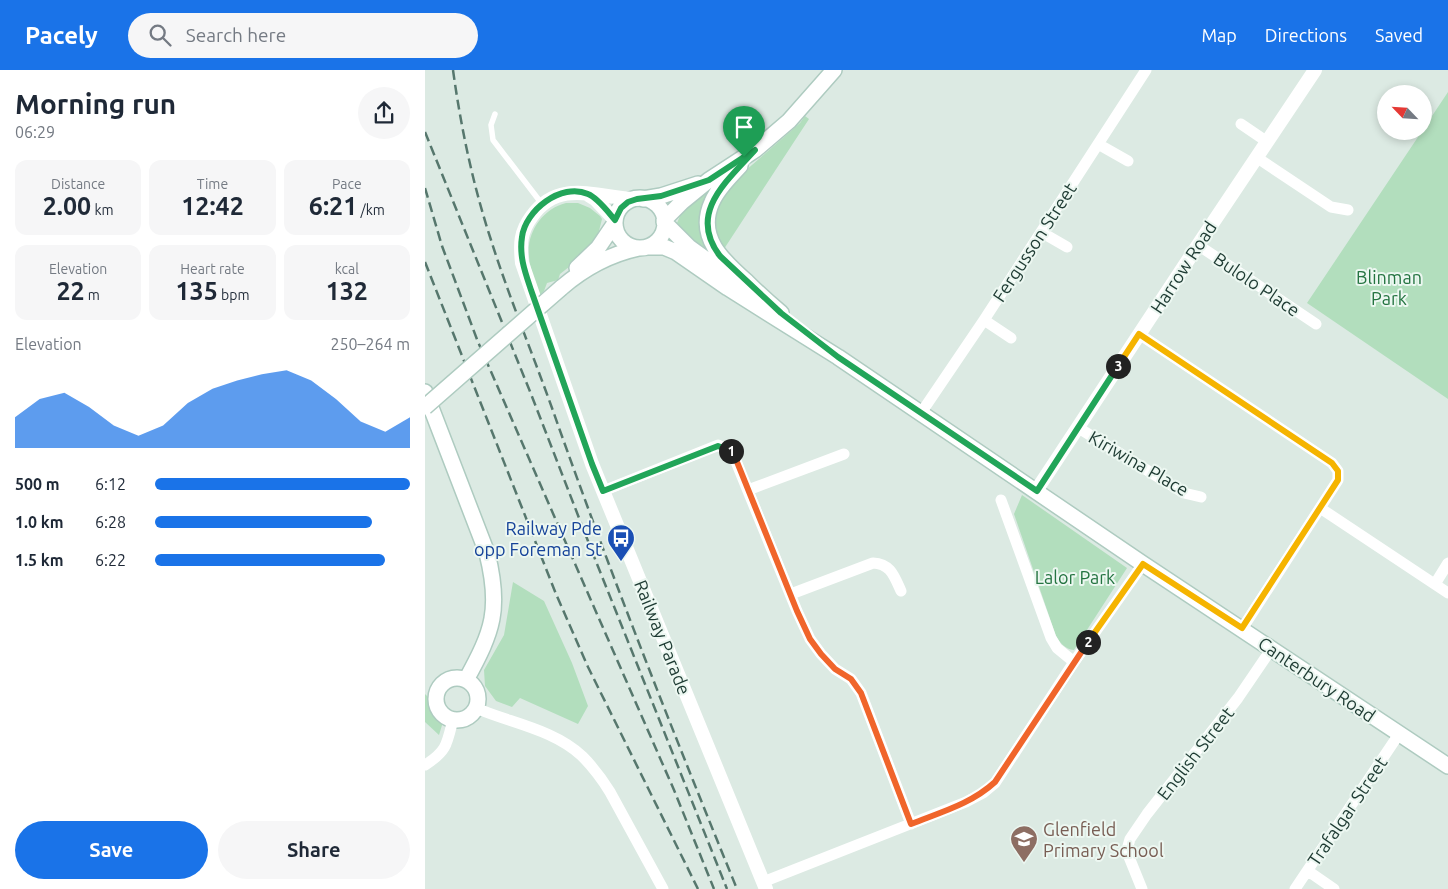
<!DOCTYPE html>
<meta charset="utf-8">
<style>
:root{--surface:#fff;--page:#f6f6f7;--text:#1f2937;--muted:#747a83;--accent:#1a73e8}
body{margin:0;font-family:Ubuntu,sans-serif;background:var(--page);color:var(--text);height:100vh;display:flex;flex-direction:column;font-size:19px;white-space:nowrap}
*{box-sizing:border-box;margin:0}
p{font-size:16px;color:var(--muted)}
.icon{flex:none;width:28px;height:28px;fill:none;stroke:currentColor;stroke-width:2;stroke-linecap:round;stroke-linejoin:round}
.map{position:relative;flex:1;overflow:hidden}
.sheet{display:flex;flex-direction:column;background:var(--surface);width:425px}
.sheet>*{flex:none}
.needle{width:32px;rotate:295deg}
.fabs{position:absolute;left:952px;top:15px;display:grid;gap:10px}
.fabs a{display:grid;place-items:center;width:55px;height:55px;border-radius:50%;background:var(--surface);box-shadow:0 2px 8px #0003;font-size:25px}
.pin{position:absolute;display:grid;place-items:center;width:42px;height:42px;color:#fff;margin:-51px -21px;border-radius:50% 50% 50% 0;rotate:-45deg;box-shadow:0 0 5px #0007}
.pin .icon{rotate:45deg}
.km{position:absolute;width:25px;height:25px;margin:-12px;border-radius:50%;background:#222;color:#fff;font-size:14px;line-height:25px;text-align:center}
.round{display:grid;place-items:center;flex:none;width:52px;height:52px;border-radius:26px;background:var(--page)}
.headline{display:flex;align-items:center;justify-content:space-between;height:85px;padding:0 15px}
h1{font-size:28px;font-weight:700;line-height:38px}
.metrics{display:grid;grid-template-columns:repeat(3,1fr);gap:8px;height:85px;padding:5px 15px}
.metrics div{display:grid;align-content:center;border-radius:12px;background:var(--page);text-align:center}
.metrics b{font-size:25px;font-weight:700}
.metrics small{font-size:14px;font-weight:400}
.metrics p{font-size:14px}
.chart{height:140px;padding:10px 15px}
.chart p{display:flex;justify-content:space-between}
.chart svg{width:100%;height:90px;margin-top:5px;fill:var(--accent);opacity:.7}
.action{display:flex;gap:10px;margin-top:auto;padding:10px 15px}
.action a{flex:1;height:58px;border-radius:30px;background:var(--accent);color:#fff;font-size:20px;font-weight:700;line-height:58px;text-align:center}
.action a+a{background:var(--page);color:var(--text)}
ul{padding:0 15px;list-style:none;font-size:16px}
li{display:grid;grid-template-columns:80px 60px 1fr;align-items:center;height:38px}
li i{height:12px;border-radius:6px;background:var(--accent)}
header{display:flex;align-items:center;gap:30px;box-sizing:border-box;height:70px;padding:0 25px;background:var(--accent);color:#fff}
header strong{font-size:24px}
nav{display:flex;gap:28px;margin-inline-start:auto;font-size:18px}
.search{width:350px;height:45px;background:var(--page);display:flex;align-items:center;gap:12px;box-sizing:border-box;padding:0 18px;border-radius:28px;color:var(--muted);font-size:19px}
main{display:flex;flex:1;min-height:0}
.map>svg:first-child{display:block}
.green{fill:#b2debd}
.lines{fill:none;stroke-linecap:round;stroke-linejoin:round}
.secondary-casing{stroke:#aecbc0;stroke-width:18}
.service{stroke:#fff;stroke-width:5.5}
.minor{stroke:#fff;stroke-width:11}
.tertiary{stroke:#fff;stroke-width:14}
.secondary{stroke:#fff;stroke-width:15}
.rail{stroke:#56776d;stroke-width:2.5;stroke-dasharray:10 5;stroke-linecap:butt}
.secondary-bridge-casing{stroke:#aecbc0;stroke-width:18;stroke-linecap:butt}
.secondary-bridge{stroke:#fff;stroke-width:15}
.split-1-casing{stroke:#fff;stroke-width:10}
.split-2-casing{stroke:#fff;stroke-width:10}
.split-3-casing{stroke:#fff;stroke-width:10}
.split-4-casing{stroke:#fff;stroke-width:10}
.split-1{stroke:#22a559;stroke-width:6}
.split-2{stroke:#f0652b;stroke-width:6}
.split-3{stroke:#f5b400;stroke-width:6}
.split-4{stroke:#22a559;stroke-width:6}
.labels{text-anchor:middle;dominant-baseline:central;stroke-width:4;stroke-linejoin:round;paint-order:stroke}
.street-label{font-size:18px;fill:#1d3a32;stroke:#ecf7f1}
.park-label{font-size:18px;fill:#247441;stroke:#ecf7f1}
.transit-label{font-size:18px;fill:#164399;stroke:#ecf7f1;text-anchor:end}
.education-label{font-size:18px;fill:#785e54;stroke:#ecf7f1;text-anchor:start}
</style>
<header>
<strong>Pacely</strong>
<div class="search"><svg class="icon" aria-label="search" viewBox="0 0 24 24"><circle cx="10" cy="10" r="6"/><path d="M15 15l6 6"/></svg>Search here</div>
<nav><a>Map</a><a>Directions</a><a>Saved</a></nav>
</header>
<main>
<section class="sheet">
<div class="headline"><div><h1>Morning run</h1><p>06:29</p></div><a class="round"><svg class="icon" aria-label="share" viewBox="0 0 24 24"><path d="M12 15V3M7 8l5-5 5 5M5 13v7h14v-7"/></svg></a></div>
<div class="metrics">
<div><p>Distance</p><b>2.00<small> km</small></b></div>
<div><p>Time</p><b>12:42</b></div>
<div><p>Pace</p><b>6:21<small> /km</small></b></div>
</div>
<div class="metrics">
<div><p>Elevation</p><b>22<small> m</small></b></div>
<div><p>Heart rate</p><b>135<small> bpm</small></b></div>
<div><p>kcal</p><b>132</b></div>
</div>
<div class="chart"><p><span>Elevation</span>250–264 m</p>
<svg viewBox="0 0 160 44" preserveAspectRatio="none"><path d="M0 44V29L10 20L20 17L30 24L40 33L50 38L60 33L70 22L80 15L90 11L100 8L110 6L120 11L130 20L140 31L150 36L160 29V44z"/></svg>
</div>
<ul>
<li><b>500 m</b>6:12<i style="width:100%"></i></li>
<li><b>1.0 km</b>6:28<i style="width:85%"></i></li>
<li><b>1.5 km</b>6:22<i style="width:90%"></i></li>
</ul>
<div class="action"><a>Save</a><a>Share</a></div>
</section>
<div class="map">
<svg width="1023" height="819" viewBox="0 0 1023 819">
<rect width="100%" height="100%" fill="#dceae3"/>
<path class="green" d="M1023,22V329L882,233L997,61H999V58Z
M380,46L384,49L297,182L287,151L296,122L375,53Z
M281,124L282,125C277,138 274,158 278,172C279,176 282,179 284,183L262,165L252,153L257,141L277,125Z
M141,133H153L165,138L175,146L177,149L173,165L166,174L149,193L135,204L133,210L122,213L119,221L114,226C111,213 105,200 104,187C101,163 117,139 141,133Z
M597,425L702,498L649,580C640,579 635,573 631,566L589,444Z
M88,512L119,531L147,593L163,636L153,654L95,628L87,637L71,631L60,616L59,600L79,565Z
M0,624C7,630 12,644 18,652L14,665L0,652Z"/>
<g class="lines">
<g class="secondary-casing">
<path id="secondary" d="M315,96C305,107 293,118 287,132C271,167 298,191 322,212C333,223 344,233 356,243
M190 153a25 25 0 1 1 50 0a25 25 0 1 1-50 0Z
M218,129L236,126L273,114
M239,150L257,132L284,110L330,80L364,51L409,0
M239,152L264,177L326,222
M223,177H239L251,182L303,218L413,287L718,494L1023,696
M152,198L173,178L190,153
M136,218C158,199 186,184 214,178
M0,322L62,483C76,539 68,561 41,610
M11 629a21 21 0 1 1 42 0a21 21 0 1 1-42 0Z"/>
</g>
<path class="service" d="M70,44L66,55L68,70L117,134"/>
<path class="minor" d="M816,54L841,71
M673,74L703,91
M831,87L906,137L923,140
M616,162L642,177
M773,175L891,254
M559,250L586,268
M714,264L907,393L913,401V410L817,559
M496,343L559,250L721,0
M652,357L759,423L776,427
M323,420L419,384
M178,421L293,375L307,382L372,541L385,569L396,584L410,599L426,609L436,623L486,754
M576,430L626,568L632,578L649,592
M895,438L1023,523
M1010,514L1023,493
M366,524L448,493C466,494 469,506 476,521
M51,638C85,653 128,659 157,686C168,697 177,709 185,722L238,819
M0,695C22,681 22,674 28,649
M883,801L909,819
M338,812L541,732L558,723L570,713L649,592L718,494
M717,819L704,787L703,776L705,769L722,744L813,628L847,578
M870,819L974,664"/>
<path class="tertiary" d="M162,124L170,129L190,150
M211,129C173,128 134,108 107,146C95,162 95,174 97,193L167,394L341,819
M611,421L773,175L890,0"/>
<use href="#secondary" class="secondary"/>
<path class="rail" d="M28,0C36,58 48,115 66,170C84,227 107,282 127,338C184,500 247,660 312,819
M0,62L106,324L168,484L302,819
M0,118L17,176L53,272L249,720L289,819
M0,192L131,524L163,597L273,819"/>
<g class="secondary-bridge-casing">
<path id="secondary-bridge" d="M0,337L136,218"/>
</g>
<use href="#secondary-bridge" class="secondary-bridge"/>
</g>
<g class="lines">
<g class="split-1-casing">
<path id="split-1" d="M306,381L293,376L178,421L167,394L106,220C100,202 94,186 97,167C100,141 136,112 163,124C173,128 183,142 190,150L196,138L203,132L212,129L236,126L284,110L319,87"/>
</g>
<g class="split-2-casing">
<path id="split-2" d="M306,381L308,382L372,541L385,569L396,584L410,599L426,609L436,623L486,754C516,742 546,734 570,712L663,572"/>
</g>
<g class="split-3-casing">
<path id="split-3" d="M663,572L718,494L817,558L913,410V401L907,393L714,264L693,296"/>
</g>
<g class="split-4-casing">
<path id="split-4" d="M319,87L330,80C302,111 262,143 295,186L356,243L413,287L612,421L693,296"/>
</g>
<use href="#split-1" class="split-1"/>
<use href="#split-2" class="split-2"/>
<use href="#split-3" class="split-3"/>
<use href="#split-4" class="split-4"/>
</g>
<defs>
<g id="bus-pin" transform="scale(1.4375)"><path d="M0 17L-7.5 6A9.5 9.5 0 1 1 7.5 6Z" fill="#1a4fb4" stroke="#ecf7f1"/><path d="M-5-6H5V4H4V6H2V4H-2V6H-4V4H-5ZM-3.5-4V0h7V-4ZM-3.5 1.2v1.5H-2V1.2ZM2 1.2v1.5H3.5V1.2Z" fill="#fff"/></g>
<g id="school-pin" transform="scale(1.4375)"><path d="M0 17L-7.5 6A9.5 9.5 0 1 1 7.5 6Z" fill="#8d6e63" stroke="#ecf7f1"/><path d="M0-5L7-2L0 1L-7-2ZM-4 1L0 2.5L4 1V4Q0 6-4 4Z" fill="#fff"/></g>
</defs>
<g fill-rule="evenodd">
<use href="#bus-pin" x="196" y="468"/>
<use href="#school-pin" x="599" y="769"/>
</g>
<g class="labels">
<g class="street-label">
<text transform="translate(609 172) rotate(-57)">Fergusson Street</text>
<text transform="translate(758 197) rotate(-57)">Harrow Road</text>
<text transform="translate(832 214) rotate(34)">Bulolo Place</text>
<text transform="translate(714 393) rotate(30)">Kiriwina Place</text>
<text transform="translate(238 567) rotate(68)">Railway Parade</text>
<text transform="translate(892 609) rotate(34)">Canterbury Road</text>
<text transform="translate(770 683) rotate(-52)">English Street</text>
<text transform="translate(922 741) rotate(-56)">Trafalgar Street</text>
</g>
<g class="park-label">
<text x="964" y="207">Blinman<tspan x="964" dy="21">Park</tspan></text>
<text x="650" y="507">Lalor Park</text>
</g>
<g class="transit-label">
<text x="177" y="458">Railway Pde<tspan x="177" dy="21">opp Foreman St</tspan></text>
</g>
<g class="education-label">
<text x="618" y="759">Glenfield<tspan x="618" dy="21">Primary School</tspan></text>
</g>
</g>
</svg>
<div class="fabs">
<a><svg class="needle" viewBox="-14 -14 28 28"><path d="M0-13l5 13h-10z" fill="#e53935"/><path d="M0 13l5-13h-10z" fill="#747a83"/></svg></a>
</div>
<div class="pin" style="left:319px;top:87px;background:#1e9e55"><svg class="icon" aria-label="arrive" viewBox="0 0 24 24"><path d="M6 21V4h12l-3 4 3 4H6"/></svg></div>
<b class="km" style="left:306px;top:381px">1</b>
<b class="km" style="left:663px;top:572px">2</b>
<b class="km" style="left:693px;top:296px">3</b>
</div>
</main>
